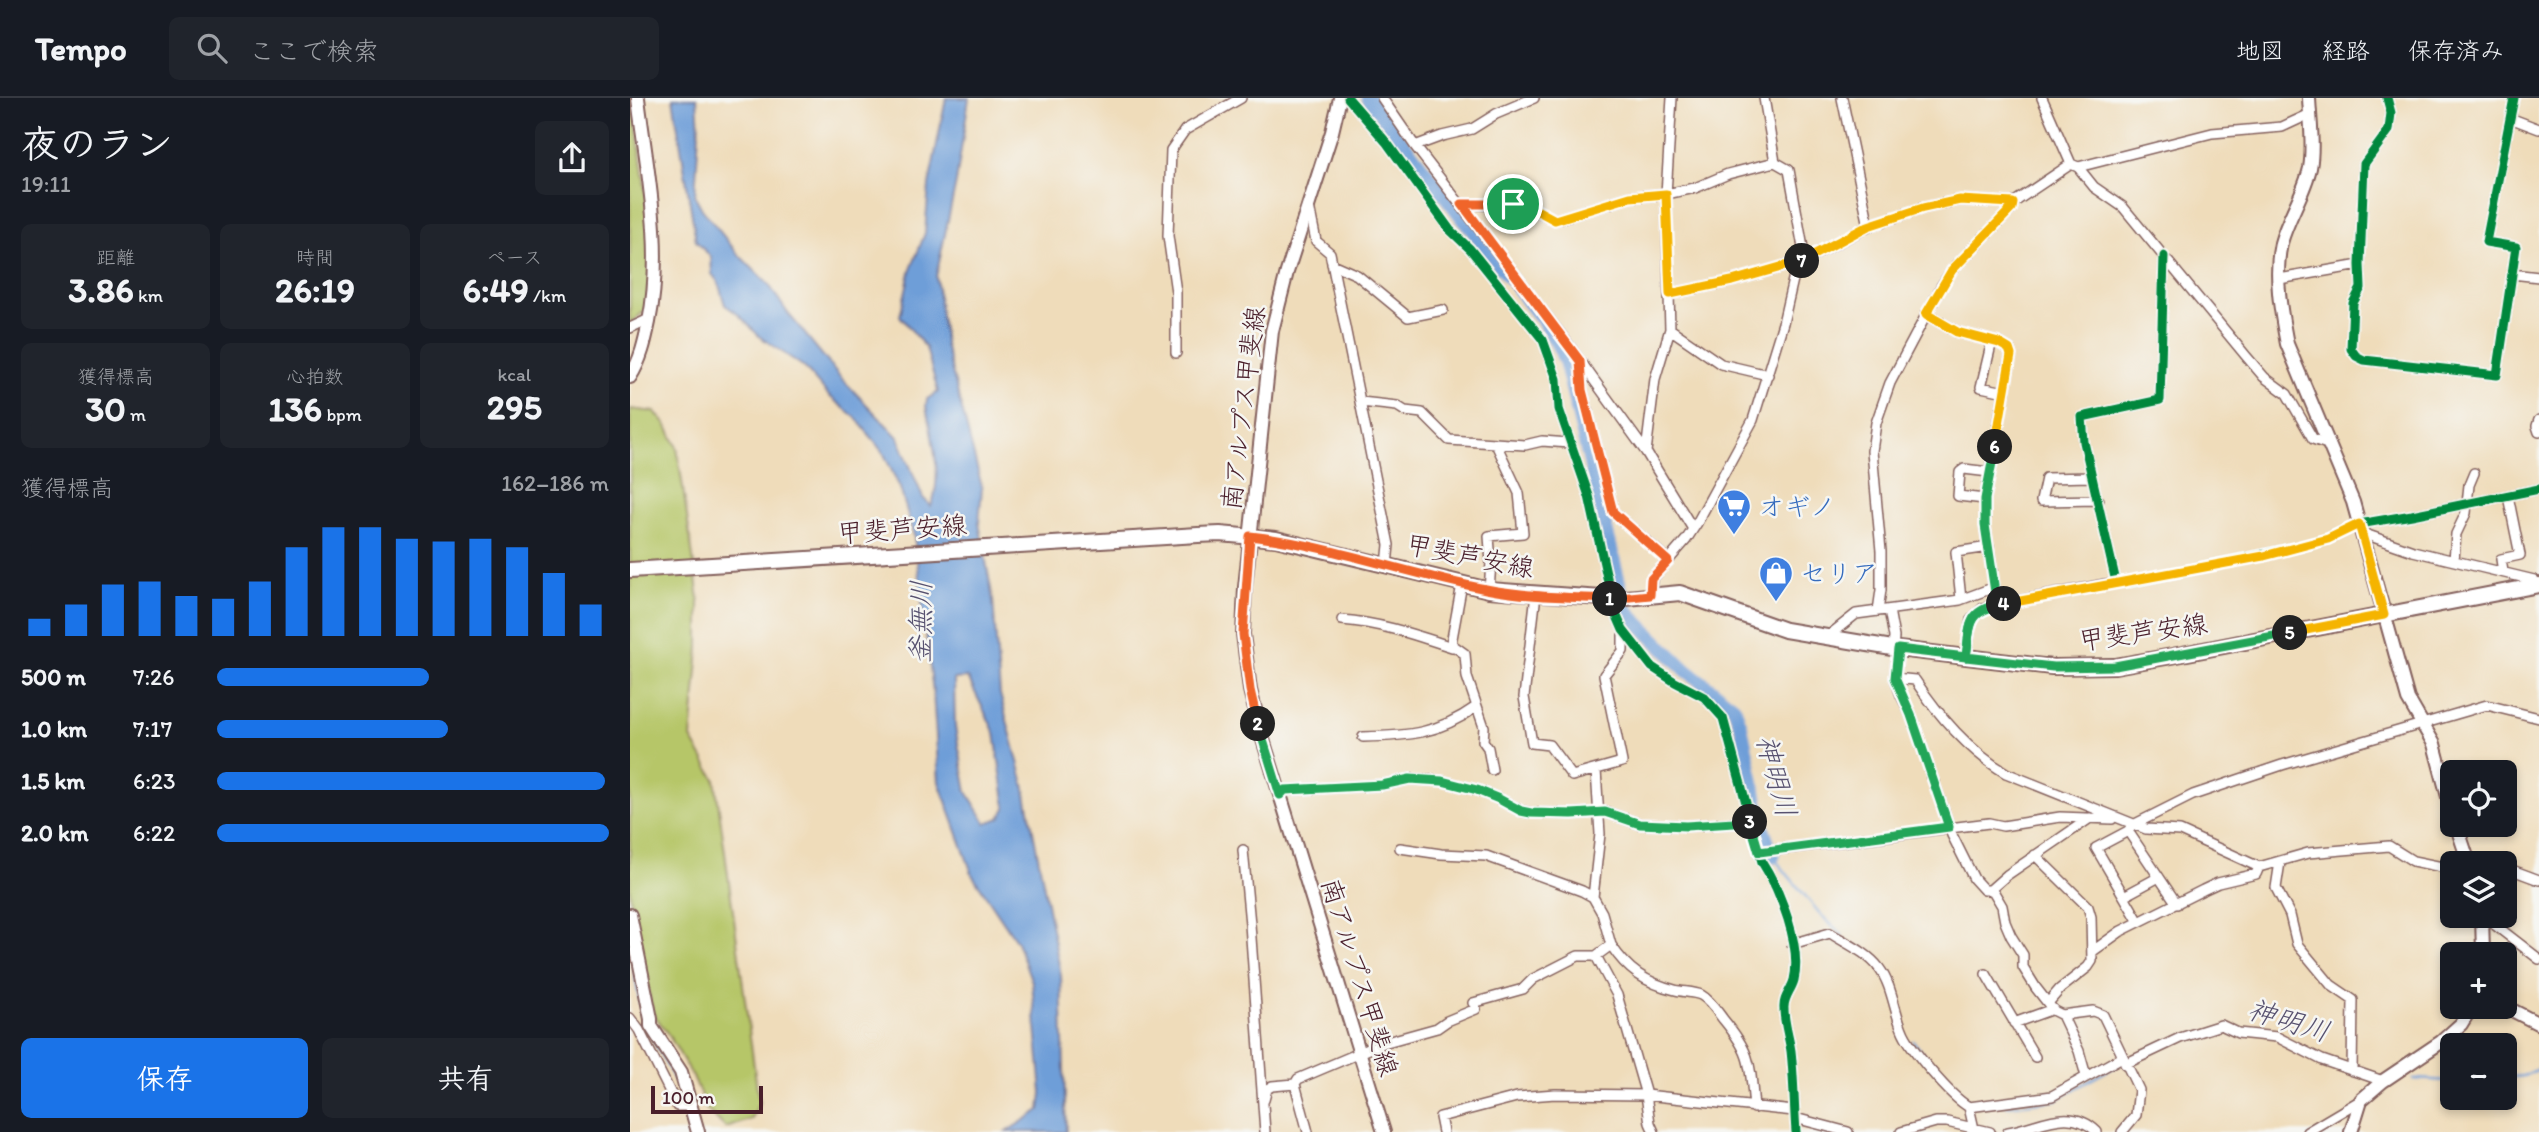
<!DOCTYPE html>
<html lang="ja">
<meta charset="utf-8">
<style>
:root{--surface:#171b24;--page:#20242c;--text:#f1f3f6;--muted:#9ea1a6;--line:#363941;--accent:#1a73e8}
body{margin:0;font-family:Itim,"Klee One",sans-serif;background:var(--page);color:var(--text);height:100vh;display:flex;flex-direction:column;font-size:26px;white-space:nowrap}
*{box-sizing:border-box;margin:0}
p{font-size:23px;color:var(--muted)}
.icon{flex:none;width:38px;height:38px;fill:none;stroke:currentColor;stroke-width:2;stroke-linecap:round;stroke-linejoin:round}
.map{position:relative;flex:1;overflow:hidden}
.sheet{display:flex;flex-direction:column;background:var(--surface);width:630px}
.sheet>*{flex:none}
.fabs{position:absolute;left:1810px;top:662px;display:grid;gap:14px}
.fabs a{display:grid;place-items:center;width:77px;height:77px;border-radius:10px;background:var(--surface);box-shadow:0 4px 10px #0003;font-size:35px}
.scale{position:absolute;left:21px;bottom:18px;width:112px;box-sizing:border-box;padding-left:7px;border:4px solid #4a1f2b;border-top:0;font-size:19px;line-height:24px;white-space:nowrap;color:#4a1f2b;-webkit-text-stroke:5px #f6f6f2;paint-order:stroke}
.pin{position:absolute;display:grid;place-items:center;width:60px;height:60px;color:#fff;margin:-30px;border:4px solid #fff;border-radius:50%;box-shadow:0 2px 7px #0007}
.km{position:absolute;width:35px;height:35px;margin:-18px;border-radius:50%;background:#222;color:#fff;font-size:19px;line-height:35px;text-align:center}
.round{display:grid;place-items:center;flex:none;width:74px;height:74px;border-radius:10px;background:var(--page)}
.overview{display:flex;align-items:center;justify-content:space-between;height:119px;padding:0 21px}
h1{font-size:38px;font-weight:800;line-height:52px}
.figures{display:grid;grid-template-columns:repeat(3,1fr);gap:10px;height:119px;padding:7px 21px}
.figures div{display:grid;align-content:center;border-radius:10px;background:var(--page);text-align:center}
.figures b{font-size:35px;font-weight:800}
.figures small{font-size:19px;font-weight:400}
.figures p{font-size:19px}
.chart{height:196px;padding:14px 21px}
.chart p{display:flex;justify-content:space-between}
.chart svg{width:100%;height:126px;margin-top:7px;stroke:var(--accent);stroke-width:6}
.cta{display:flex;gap:14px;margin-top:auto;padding:14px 21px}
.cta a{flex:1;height:80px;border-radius:10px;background:var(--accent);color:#fff;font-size:28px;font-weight:800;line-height:80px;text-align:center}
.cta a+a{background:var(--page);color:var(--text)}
ul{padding:0 21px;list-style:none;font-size:23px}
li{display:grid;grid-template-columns:112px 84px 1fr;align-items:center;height:52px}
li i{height:18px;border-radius:9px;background:var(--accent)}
header{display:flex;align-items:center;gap:42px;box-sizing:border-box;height:98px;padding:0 35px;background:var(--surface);border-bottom:2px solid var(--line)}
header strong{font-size:33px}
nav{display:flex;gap:38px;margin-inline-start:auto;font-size:24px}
.search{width:490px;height:63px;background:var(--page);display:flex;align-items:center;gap:18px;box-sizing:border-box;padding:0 24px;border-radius:10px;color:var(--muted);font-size:26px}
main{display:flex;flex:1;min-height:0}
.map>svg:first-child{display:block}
.green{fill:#b6c668;stroke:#80724a;stroke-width:2}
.water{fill:#6e9ed8;stroke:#5c5e82;stroke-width:2;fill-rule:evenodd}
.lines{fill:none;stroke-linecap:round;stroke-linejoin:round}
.stream{stroke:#6e9ed8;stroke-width:2.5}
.river{stroke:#6e9ed8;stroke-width:14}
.street-casing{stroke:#84615d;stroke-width:12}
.secondary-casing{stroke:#84615d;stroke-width:16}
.primary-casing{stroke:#84615d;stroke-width:18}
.street{stroke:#fff;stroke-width:9}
.secondary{stroke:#fff;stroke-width:12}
.primary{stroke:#fff;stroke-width:14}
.cycleway-casing{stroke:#f6f6f2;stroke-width:13}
.cycleway{stroke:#00873e;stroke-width:9}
.split-1-casing{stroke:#fff;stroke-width:14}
.split-2-casing{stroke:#fff;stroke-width:14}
.split-3-casing{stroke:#fff;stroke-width:14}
.split-4-casing{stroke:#fff;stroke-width:14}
.split-5-casing{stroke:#fff;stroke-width:14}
.split-6-casing{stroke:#fff;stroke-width:14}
.split-7-casing{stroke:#fff;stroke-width:14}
.split-8-casing{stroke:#fff;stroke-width:14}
.split-1{stroke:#f0652b;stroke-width:9}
.split-2{stroke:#f0652b;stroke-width:9}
.split-3{stroke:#22a559;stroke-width:9}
.split-4{stroke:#22a559;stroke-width:9}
.split-5{stroke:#f5b400;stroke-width:9}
.split-6{stroke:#22a559;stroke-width:9}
.split-7{stroke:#f5b400;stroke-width:9}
.split-8{stroke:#f5b400;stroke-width:9}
.labels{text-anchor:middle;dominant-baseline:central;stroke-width:5;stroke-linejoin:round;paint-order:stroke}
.street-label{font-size:26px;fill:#4a1f2b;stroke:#f6f6f2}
.shop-label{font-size:26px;fill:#366cbe;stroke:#f6f6f2;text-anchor:start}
.water-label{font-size:28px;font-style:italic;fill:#585270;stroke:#f6f6f2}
</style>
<header>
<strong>Tempo</strong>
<div class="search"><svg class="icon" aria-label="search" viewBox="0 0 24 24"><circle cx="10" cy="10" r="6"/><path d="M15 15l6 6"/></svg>ここで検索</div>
<nav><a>地図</a><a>経路</a><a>保存済み</a></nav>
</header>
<main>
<section class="sheet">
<div class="overview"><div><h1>夜のラン</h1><p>19:11</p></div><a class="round"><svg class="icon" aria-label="share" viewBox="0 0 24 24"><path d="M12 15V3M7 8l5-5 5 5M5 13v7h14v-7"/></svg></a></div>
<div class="figures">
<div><p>距離</p><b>3.86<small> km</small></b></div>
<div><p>時間</p><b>26:19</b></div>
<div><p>ペース</p><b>6:49<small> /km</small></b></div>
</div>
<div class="figures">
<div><p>獲得標高</p><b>30<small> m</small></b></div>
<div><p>心拍数</p><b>136<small> bpm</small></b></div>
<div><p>kcal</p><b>295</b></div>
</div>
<div class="chart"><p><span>獲得標高</span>162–186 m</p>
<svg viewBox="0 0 160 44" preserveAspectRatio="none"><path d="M5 44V38M15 44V33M25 44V26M35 44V25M45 44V30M55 44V31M65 44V25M75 44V13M85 44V6M95 44V6M105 44V10M115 44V11M125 44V10M135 44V13M145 44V22M155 44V33"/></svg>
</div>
<ul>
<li><b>500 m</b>7:26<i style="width:54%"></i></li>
<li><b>1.0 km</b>7:17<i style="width:59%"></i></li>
<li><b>1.5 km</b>6:23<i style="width:99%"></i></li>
<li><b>2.0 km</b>6:22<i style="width:100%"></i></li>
</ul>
<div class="cta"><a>保存</a><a>共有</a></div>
</section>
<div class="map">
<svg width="1909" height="1034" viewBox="0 0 1909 1034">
<rect width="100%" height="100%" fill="#f6f6f2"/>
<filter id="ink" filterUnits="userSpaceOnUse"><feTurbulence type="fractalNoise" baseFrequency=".0143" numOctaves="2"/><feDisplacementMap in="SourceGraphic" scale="14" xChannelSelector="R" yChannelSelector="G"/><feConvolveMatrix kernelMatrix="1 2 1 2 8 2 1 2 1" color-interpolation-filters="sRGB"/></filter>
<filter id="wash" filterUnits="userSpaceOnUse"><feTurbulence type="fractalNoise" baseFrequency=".00686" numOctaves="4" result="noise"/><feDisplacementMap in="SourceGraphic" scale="28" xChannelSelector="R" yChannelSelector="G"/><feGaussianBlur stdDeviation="1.57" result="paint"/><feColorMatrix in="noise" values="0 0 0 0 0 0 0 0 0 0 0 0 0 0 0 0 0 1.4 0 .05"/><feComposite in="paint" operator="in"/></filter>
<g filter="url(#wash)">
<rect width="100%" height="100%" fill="#efdcba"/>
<path class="green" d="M0,0H3L21,137V165L15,213L0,225Z
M0,311L25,314L36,326L47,349L69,501V549L61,640L85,681L129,1005L122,1021L96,1030L77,1012L63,979L40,939L23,915L3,824L0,793Z"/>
<path class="water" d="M43,0H67L69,32L65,98L72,111L108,156L139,187L157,214L211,280L268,339L293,400L301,408C314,377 301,339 296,308L297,301L308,294L296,250L270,218L280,174L295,135L299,87L316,0H339L326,84L306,179L315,246L352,389L349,425L363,502L370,596L394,686L431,877L436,1034H376L410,1012L412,995L402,884L387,844L343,778L309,684L303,594L284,438L270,390L254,356L226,320L198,297L174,269L129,238L108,216L95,207L88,184L82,176L81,159L66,143ZM338,580L365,635L376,710L370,720L356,725L337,694L325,629L324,581Z"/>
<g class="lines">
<path class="stream" d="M1143,759L1191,817L1212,837
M3,865L12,917
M21,938L49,990
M1283,943L1316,983
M1874,980L1893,978L1909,971
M1783,981L1822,983
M1328,996L1343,1006
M1376,1008L1425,1002L1489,966"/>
<path class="river" d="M738,0L915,225L930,251L936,266L995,509L1008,525L1056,572L1104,609L1111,628L1133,731L1143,759"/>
</g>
</g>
<g filter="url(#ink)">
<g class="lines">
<g class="street-casing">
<path id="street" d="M718,0L757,45L820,132L840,151L913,242L927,281L929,311L959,398L978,484L979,500L993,532L1022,569L1045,584L1074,599L1093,620L1132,764C1150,792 1172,848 1164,882C1161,893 1153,899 1154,911C1154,925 1159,939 1161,953C1164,980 1164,1007 1166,1034
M752,0L785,48L935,242L1016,354L1063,431
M1212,0L1239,128
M1412,0L1441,66L1448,69L1464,89L1493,109L1616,258L1634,279L1657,296L1683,341L1700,347
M1757,0L1761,15L1759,32L1734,66L1730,167L1731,190L1723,205L1721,251L1726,258L1734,262L1867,277L1886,149L1856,144L1884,0
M1880,20L1909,31
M785,48L812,38L842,31L866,16L904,0
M1145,64L1159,72L1175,161
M1448,69L1582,35L1652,29L1680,16
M832,106L899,109L925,122L1000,99L1036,96L1065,90L1098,76L1145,64L1134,0
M679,108L686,143L700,155L759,447L757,467
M1534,158L1530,302L1452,319L1454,344L1486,484H1501L1669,449L1698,441L1729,426L1782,417L1909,391
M702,166L727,177L778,219L813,212
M1882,176L1909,179
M1649,181L1730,167
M1040,196L1102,183L1173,163
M1296,216L1327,234L1369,245L1379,251L1381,257L1355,401V427L1367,507
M0,230L19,221
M1040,231L1091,266L1138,277
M1362,243L1351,289L1375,294
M546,255V194L538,138L541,52L555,32L611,0
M950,265L952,292L983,414L1038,462
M731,304L767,308L775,313L792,315L819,342L895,347L912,343L939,345
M1909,322L1907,328L1909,334
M1016,354L1025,281L1040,231L1036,96L1042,0
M1462,379L1416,380L1411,403L1469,402
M1355,401L1328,398L1330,374L1334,371L1359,374
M1732,435L1783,453L1904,482L1905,488
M1824,462L1826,436L1836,415L1839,387L1844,375
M1873,474L1871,461L1890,457L1878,398
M832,486L821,546L835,556L837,579L854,629L853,643L858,650L862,672
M859,492L861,465L859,438L893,435L889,395L866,346
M906,496L894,599L902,645L919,647L942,678L992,664L974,577L993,553V532
M1020,497L1022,481L1056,442L1067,425L1123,322L1153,225L1164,177L1173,163L1239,128L1293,110L1330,102L1383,105L1441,66
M1331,501L1326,454L1359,449
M1259,512L1264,539L1263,550
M1248,513L1251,492V453L1242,353L1246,325L1260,285L1312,187L1322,172L1382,110L1383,105
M712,522C751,525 785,537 822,549
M1197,539L1226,516L1330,502L1365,489
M1268,551L1265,580L1271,597L1281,617L1322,737L1344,781L1354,792H1360L1377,777L1460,720
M1336,559L1341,522L1353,510L1486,484
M1265,580L1285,582C1308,617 1340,654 1376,675L1516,731L1550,733L1629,769L1678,755L1759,748L1783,763L1812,769L1822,768
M733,639C779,638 808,636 846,609
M651,697L655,692L752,687L780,681L812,683L847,692L869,701L891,713L901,715L942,716L975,714L1010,726L1056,728L1120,724
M1498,733L1547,806
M770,750L811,756L856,758L952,793L963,799
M613,752L620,826L635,1034
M1129,754L1359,725L1373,728L1430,719L1482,721
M1405,757L1458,809L1461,819L1462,863L1458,869L1430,891L1418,905
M1650,764L1646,790L1660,817L1667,846L1701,887L1723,902L1722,973
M1874,769L1909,782
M1362,791L1372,808L1375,824L1381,838L1393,857V869L1406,890L1424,913L1432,917L1463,913L1473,917L1509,992L1506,1017L1492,1034
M1494,798L1529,779
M1852,817L1909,861
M1509,824L1466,750L1498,733L1503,727L1563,697L1652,667L1857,607L1909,620
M1162,846L1200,835C1216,845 1238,855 1249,870C1262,887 1264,912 1272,931C1279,950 1321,999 1339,1009L1422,998L1492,959
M981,847C997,872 1016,885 1045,892C1053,894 1064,894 1071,897C1080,902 1087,913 1093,921C1122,956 1120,966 1124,1010
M1463,853L1491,833L1573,792L1588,785L1626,776L1629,769
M966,858L987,897L1016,997L1020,1025L1024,1034
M1356,876L1405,959
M843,905L893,891L903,881L948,858H966L981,847L972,815L963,799L970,736L966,672
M1432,917L1449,953L1456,978
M0,920L9,932L47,1008H62
M1384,925L1423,911
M1495,966L1550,940L1591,927L1608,935L1647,939L1692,962L1753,983
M634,1002L637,991L642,988L665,986
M1339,1009L1344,1031
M1165,1020L1218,1034
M678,1034L665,986L668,981L753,945L807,930L817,923L846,911
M813,1034L810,1019L887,999L925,996L1016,997L1164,1013
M1271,1034L1306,1024H1317L1360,1034
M1378,1034C1409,1029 1440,1007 1467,1034
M1677,1034L1731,1002"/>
</g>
<g class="secondary-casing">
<path id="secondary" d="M710,0L702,34L657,174L642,233L615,489L613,536L620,592L631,635L754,1034
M1679,0C1680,22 1684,48 1680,70C1674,96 1658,119 1651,145C1644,177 1651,215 1657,246L1723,404L1778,601L1804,646L1822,714
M0,279C11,262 15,243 19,224C34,149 17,74 8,0
M1826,726L1839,765
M0,817L21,921V928L51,974L68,1034
M1852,817L1853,856
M1874,908L1909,926
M1721,1034L1731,1002L1753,983L1811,944L1831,926L1842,908"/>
</g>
<g class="primary-casing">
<path id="primary" d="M0,472L568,437L590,436L646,441L859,492L986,501L1050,495L1155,532L1268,551L1422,569L1485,568L1542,558L1909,487"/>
</g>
<use href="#street" class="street"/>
<use href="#secondary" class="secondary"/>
<use href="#primary" class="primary"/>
<g class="cycleway-casing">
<path id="cycleway" d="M718,0L757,45L820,132L840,151L913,242L927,281L929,311L959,398L978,484L979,500L993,532L1022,569L1045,584L1074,599L1093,620L1132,764C1150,792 1172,848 1164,882C1161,893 1153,899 1154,911C1154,925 1159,939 1161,953C1164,980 1164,1007 1166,1034
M1757,0L1761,15L1759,32L1734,66L1730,167L1731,190L1723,205L1721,251L1726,258L1734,262L1867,277L1886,149L1856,144L1884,0
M1534,158L1530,302L1452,319L1454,344L1486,484H1501L1669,449L1698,441L1729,426L1782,417L1909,391"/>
</g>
<use href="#cycleway" class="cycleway"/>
</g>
</g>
<g class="lines" filter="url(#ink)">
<g class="split-1-casing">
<path id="split-1" d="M883,106H832L950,263L952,292L983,414L1038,463L1021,481L1020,497L980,501"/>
</g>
<g class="split-2-casing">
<path id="split-2" d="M628,626L620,592L613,536L620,438C700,447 777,476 856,491C896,499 939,499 980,501"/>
</g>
<g class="split-3-casing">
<path id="split-3" d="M628,626L650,697L655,692L752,687L780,681L812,683L847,692L869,701L891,713L901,715L942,716L975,714L1010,726L1056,728L1120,724"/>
</g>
<g class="split-4-casing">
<path id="split-4" d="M1120,724L1129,754L1319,729L1281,617L1265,580L1268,551L1336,559C1341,525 1336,513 1374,506"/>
</g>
<g class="split-5-casing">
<path id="split-5" d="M1374,506L1634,458L1698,441L1729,426L1754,517L1660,535"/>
</g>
<g class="split-6-casing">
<path id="split-6" d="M1365,349L1355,401V427L1367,507C1336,513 1340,532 1336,559L1423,569L1485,568L1660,535"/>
</g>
<g class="split-7-casing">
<path id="split-7" d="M1172,163L1238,128L1293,110L1330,102L1383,105L1382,110L1322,172L1296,216L1327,234L1369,245L1379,251L1381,257L1365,349"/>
</g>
<g class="split-8-casing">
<path id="split-8" d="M883,106L899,108L925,122L1000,99L1036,96L1040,196L1102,183L1172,163"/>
</g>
<use href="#split-1" class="split-1"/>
<use href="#split-2" class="split-2"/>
<use href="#split-3" class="split-3"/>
<use href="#split-4" class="split-4"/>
<use href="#split-5" class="split-5"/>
<use href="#split-6" class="split-6"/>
<use href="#split-7" class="split-7"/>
<use href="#split-8" class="split-8"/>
</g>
<defs>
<g id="supermarket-pin" transform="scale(1.75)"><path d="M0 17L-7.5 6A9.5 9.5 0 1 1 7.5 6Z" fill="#3f7fe0" stroke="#f6f6f2"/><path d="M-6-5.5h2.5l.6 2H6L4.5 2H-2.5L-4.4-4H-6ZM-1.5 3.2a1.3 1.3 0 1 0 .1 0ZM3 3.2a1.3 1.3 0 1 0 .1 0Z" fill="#fff"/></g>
<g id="shop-pin" transform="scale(1.75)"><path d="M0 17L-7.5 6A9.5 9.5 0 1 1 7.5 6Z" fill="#3f7fe0" stroke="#f6f6f2"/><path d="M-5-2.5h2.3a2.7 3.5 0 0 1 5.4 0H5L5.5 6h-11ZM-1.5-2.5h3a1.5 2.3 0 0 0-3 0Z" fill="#fff"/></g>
</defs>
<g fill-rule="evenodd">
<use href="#supermarket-pin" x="1104" y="408"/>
<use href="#shop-pin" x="1146" y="475"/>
</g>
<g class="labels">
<g class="street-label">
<text transform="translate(613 310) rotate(-83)">南アルプス甲斐線</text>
<text transform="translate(272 431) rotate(-4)">甲斐芦安線</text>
<text transform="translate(840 458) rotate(11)">甲斐芦安線</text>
<text transform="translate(1513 534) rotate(-8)">甲斐芦安線</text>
<text transform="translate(730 879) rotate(73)">南アルプス甲斐線</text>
</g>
<g class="shop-label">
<text x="1128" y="408">オギノ</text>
<text x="1170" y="475">セリア</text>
</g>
<g class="water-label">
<text transform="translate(290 524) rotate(-89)">釜無川</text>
<text transform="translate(1147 678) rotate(75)">神明川</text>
<text transform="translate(1659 922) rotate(17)">神明川</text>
</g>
</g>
</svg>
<div class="fabs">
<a><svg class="icon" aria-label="locate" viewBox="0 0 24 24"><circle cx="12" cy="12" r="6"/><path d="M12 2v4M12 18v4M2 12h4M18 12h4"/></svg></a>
<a><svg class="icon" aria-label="layers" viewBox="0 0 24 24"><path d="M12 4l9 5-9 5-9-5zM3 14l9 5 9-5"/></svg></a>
<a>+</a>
<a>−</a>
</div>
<div class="scale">100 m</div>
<div class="pin" style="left:883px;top:106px;background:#1e9e55"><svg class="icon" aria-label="arrive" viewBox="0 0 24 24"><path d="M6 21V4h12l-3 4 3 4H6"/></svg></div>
<b class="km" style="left:980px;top:501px">1</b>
<b class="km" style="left:628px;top:626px">2</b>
<b class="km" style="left:1120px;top:724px">3</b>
<b class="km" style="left:1374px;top:506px">4</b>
<b class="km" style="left:1660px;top:535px">5</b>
<b class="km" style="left:1365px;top:349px">6</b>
<b class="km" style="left:1172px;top:163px">7</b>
</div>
</main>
